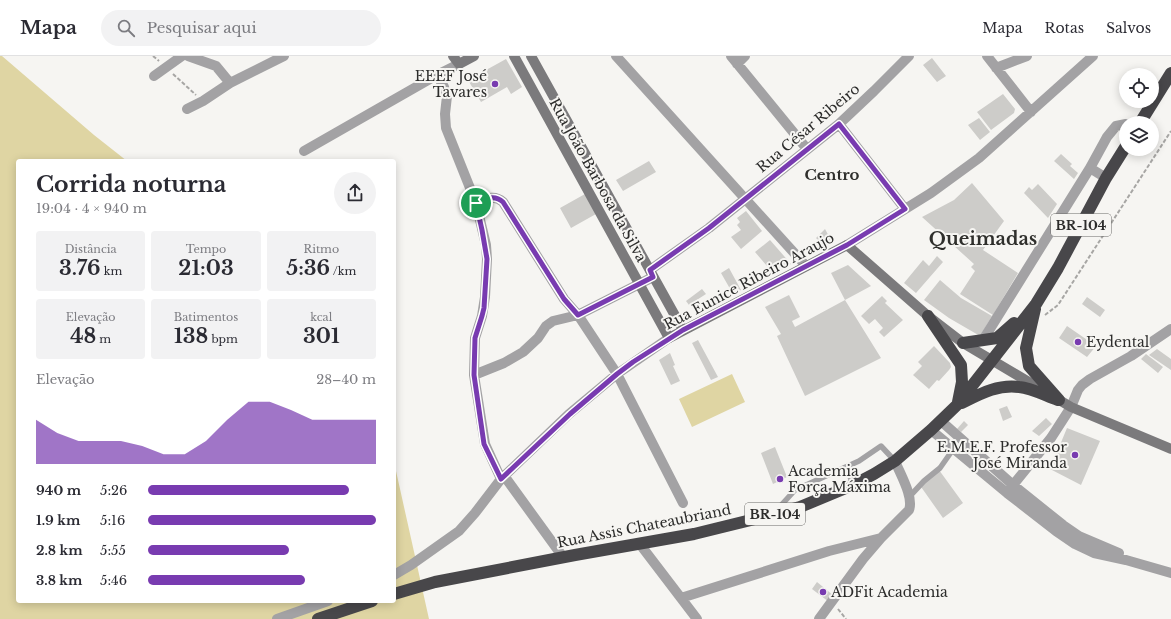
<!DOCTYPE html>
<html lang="pt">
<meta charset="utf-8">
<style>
:root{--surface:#fff;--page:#f2f2f3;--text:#2b2b33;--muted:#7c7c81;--line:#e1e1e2;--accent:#783bb0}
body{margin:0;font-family:"Libre Baskerville",serif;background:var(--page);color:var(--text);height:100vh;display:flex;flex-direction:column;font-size:15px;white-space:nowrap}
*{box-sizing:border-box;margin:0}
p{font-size:13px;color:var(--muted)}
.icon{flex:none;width:22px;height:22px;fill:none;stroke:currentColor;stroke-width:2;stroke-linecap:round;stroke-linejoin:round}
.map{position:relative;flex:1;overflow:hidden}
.details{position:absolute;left:16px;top:103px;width:380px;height:444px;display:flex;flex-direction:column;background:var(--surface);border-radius:4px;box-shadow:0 2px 10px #0003}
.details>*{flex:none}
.tools{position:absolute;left:1119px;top:12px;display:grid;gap:8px}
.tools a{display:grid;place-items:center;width:40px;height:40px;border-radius:50%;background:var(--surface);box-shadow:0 2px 10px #0003;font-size:20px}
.pin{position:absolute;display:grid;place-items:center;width:34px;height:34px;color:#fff;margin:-17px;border:2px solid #fff;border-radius:50%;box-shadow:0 1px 4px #0007}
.round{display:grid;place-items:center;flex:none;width:42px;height:42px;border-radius:21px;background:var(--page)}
.headline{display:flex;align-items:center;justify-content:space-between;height:68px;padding:0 20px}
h1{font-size:22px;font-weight:800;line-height:30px}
.metrics{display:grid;grid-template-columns:repeat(3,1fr);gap:6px;height:68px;padding:4px 20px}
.metrics div{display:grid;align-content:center;border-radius:4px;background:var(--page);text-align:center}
.metrics b{font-size:20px;font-weight:800}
.metrics small{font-size:11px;font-weight:400}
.metrics p{font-size:11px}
.chart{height:112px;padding:8px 20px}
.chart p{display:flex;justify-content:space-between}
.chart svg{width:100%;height:72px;margin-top:4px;fill:var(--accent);opacity:.7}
ul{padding:0 20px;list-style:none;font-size:13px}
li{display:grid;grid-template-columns:64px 48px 1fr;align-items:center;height:30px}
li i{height:10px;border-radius:5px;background:var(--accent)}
header{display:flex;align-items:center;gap:24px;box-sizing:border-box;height:56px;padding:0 20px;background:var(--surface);border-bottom:1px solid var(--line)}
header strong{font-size:19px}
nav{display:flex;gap:22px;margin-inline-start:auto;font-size:14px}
.search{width:280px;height:36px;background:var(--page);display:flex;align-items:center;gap:10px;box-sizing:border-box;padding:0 14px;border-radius:22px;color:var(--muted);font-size:15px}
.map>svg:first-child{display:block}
.green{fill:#dfd5a3}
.building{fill:#cdccc9}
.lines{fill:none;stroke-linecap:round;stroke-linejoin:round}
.path{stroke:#a7a6a4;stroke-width:2;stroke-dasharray:4 2;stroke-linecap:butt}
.lane{stroke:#a3a2a4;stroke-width:5.5}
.street{stroke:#a3a2a4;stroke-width:10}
.secondary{stroke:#7b7a7c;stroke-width:10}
.highway{stroke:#48474a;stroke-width:12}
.route-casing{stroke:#fff;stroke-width:8}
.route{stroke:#783bb0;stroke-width:5}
.poi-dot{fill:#783bb0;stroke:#f6f5f2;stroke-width:1.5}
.labels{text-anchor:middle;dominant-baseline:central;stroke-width:4;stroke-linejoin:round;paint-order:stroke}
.shield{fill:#f6f5f2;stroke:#696867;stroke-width:1}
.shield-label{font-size:13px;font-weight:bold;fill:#2c2c2b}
.poi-label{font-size:14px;fill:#2c2c2b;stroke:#f6f5f2;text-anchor:start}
.street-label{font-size:14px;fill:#2c2c2b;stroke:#f6f5f2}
.neighbourhood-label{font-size:15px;font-weight:bold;fill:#2f2f2c;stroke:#f6f5f2}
.district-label{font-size:18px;font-weight:bold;fill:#2f2f2c;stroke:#f6f5f2}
</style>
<header>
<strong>Mapa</strong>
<div class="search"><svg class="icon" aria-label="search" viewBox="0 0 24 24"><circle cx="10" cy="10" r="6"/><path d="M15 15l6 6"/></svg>Pesquisar aqui</div>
<nav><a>Mapa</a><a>Rotas</a><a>Salvos</a></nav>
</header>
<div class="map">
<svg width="1171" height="563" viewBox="0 0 1171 563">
<rect width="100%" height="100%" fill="#f6f5f2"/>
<path class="green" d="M0,0H2L94,79L127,105H18V545H394V406L429,563H0Z
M732,318L745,346L692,371L679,343Z"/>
<path class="building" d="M932,2L946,20L937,26L923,9Z
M506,3L522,31L511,38L507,31L481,46L468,24Z
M1003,38L1015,53L1014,57L991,74L977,56Z
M979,62L990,76L980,84L968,69Z
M1061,98L1072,108L1070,110L1078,117L1074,123L1054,105Z
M649,105L656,116L623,135L616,124Z
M972,127L1004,165L983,194L1018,217L993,259L960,238L975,215L971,211L974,208L922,161L954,144Z
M1038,128L1057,148L1048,162L1024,137L1029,131L1032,134Z
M585,138L596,158L571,172L560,152Z
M746,155L762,175L741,193L731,181L741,174L737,169L740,166L737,162Z
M825,173L832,186L824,190L816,182Z
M770,184L791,208L778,216L770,207L767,210L755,196Z
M937,200L943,206L916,237L904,227L923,204L929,210Z
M848,209L871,230L845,244L831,217Z
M729,212L741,234L733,238L721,217Z
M940,224L961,242L992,260L980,280L949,262L924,244Z
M702,233L706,238L689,249L686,245Z
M789,239L800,261L792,265L795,271L845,244L881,302L805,340L777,280L781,278L765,251Z
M882,240L887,245L885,247L903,264L884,281L879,276L883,272L875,263L869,268L861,260Z
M1087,241L1105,254L1100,261L1082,248Z
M1067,270L1096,290L1087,301L1059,282Z
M698,284L718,321L711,324L692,287Z
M934,290L950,307L951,311L949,314L939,325L937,324L929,333L913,319L922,310L918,306Z
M1157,293L1171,303V314L1149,299Z
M670,297L675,309L673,310L680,325L671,329L659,304Z
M1146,298L1163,311L1158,317L1141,303Z
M1007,350L1012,361L1003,365L999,353Z
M1046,362L1052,368L1039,380L1032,375Z
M964,365L968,369L961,376L957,373Z
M1067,372L1100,385L1081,429L1050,413Z
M775,391L787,421L773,428L761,397Z
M939,414L963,447L943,462L919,428Z
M817,526L834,540L829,546L812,533Z"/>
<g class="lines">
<path class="path" d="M153,0L159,5
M173,18L196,39
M1045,259L1058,249L1171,75
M838,553L846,563"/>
<path class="lane" d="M846,411L853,428
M910,440L924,425L940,412L954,392
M775,456L795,434L859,405L881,390L895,405"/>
<path class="street" d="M188,0L216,10L230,27
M616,0L806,210
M731,0L807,93
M987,0L1031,56
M737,8L745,0
M996,12L1027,0
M437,19L444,31L447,40L445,58L446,72L476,147L486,189L487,203L485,241L482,260L475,282L474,319L485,388L501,423
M154,20L182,0
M187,53L203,45L230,27L284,0
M839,68L905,153
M304,95L437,19L459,8
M1090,112L1106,122
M476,147C486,143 494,138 503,146L564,243L578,259L617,318L683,447
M847,189L931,137L979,102L1093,0
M650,214L709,172L839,68L874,35L909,0
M983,284L1090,112L1107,81L1116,70L1126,68
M474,319L504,307L523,296L538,282L546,270L553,265L578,259L653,221
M941,365L1013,429L1063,469L1079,480L1119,497
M931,374L1007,437L1056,475L1075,488L1094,497L1126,504L1171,517
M505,421L563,501
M1009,434L1051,382L1071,351L1078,334L1082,329L1090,323L1131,300L1171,273
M639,487L697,563
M394,519L411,509L459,475L475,457L501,423L569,358L617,318L669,282
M681,542L829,495L881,482
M277,563L328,545
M819,563L863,503L881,482L909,454C914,441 900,418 895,405"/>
<path class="secondary" d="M453,0L459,8L474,0
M514,0L669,282L847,189L928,260L963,287L1071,351L1171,393
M531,0L683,274"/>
<path class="highway" d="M1140,67L1171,17
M1035,253L1026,292L1029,310L1059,344
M928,260L961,309L962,326L958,346
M963,287L997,282L1014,267
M962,347C980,338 998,328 1019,331C1032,332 1046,340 1058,344
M394,538L435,526L575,499L694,478L759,462L800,451L853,429L874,418L895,405L931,374L957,349L1036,248L1058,212L1106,122L1126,90
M318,563L372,545"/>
</g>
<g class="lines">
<g class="route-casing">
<path id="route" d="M839,68L905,153L847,189L683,274L633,306L617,318L570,358L501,423L484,388L474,319L475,282L482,260L484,252L487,203L482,174L476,147C486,143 494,138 503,146L564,243L578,259L653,221L650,214L709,172Z"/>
</g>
<use href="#route" class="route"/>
</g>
<g class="poi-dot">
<circle cx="495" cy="28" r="4"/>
<circle cx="1078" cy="286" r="4"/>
<circle cx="1075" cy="399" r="4"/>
<circle cx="780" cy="423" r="4"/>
<circle cx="823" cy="536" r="4"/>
</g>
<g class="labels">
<g class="shield">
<rect x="1051" y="158" width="60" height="22" rx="3"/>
<rect x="745" y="447" width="60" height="22" rx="3"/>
</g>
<g class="shield-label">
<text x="1081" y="169">BR-104</text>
<text x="775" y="458">BR-104</text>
</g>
<g class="poi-label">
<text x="487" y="20" text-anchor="end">EEEF José<tspan x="487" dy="16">Tavares</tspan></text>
<text x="1086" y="286">Eydental</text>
<text x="1067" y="391" text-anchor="end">E.M.E.F. Professor<tspan x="1067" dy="16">José Miranda</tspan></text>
<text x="788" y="415">Academia<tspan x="788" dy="16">Força Máxima</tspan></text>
<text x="831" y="536">ADFit Academia</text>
</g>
<g class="street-label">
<text transform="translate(808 72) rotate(-40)">Rua César Ribeiro</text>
<text transform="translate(598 124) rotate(61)">Rua João Barbosa da Silva</text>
<text transform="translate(749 225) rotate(-28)">Rua Eunice Ribeiro Araujo</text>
<text transform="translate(644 470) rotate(-11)">Rua Assis Chateaubriand</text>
</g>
<g class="neighbourhood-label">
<text x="832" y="118">Centro</text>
</g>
<g class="district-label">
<text x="983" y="183">Queimadas</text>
</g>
</g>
</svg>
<div class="tools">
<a><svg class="icon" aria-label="locate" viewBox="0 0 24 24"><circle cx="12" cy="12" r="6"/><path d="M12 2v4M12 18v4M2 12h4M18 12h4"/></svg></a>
<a><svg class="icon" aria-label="layers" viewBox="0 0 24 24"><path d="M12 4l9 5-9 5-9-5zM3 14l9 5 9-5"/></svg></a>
</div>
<div class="pin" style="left:476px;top:147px;background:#1e9e55"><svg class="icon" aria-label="arrive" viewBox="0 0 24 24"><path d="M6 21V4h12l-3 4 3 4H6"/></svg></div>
<section class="details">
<div class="headline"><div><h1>Corrida noturna</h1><p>19:04 · 4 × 940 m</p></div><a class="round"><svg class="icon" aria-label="share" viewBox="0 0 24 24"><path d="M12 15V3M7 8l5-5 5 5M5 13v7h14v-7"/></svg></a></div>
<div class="metrics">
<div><p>Distância</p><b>3.76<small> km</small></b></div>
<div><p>Tempo</p><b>21:03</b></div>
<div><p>Ritmo</p><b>5:36<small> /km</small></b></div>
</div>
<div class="metrics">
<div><p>Elevação</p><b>48<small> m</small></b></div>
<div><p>Batimentos</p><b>138<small> bpm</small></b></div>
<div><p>kcal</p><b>301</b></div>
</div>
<div class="chart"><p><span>Elevação</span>28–40 m</p>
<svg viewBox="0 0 160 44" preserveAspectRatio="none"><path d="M0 44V17L10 25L20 30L30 30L40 30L50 33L60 38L70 38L80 30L90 17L100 6L110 6L120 11L130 17L140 17L150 17L160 17V44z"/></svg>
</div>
<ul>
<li><b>940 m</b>5:26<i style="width:88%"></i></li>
<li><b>1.9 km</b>5:16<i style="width:100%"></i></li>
<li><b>2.8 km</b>5:55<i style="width:62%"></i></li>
<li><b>3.8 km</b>5:46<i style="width:69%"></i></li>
</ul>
</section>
</div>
